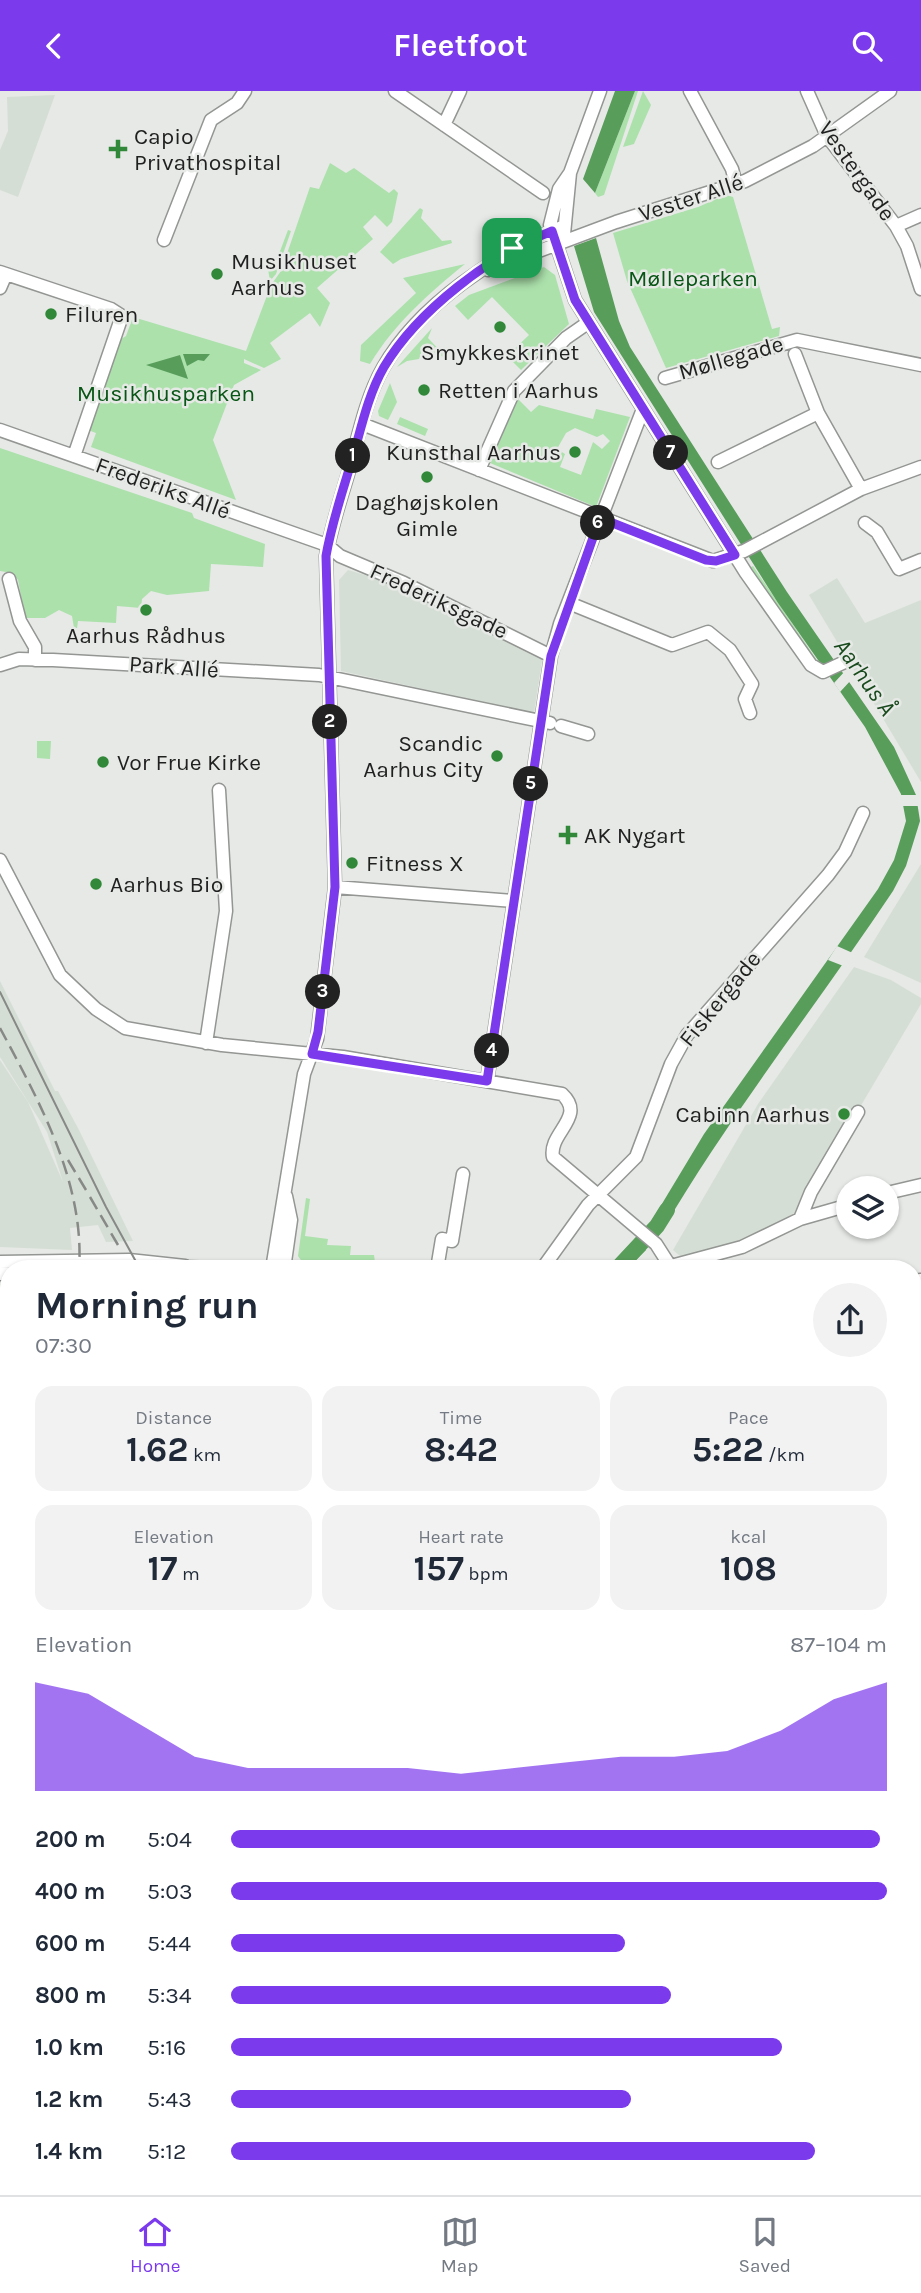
<!DOCTYPE html>
<meta charset="utf-8">
<style>
:root{--surface:#fff;--page:#f2f2f3;--text:#1f2937;--muted:#747a83;--line:#e0e1e3;--accent:#7c3aed}
body{margin:0;font-family:Karla,sans-serif;background:var(--page);color:var(--text);height:100vh;display:flex;flex-direction:column;font-size:26px;white-space:nowrap}
*{box-sizing:border-box;margin:0}
p{font-size:23px;color:var(--muted)}
.icon{flex:none;width:38px;height:38px;fill:none;stroke:currentColor;stroke-width:2;stroke-linecap:round;stroke-linejoin:round}
.map{position:relative;flex:1;overflow:hidden}
.side{position:absolute;left:0px;top:1169px;width:922px;height:936px;display:flex;flex-direction:column;background:var(--surface);border-radius:28px 28px 0 0;box-shadow:0 2px 5px #0004}
.side>*{flex:none}
.buttons{position:absolute;left:836px;top:1085px;display:grid;gap:14px}
.buttons a{display:grid;place-items:center;width:63px;height:63px;border-radius:50%;background:var(--surface);box-shadow:0 2px 5px #0004;font-size:35px}
.pin{position:absolute;display:grid;place-items:center;width:60px;height:60px;color:#fff;margin:-30px;border-radius:14px;box-shadow:0 4px 10px #0006}
.km{position:absolute;width:35px;height:35px;margin:-18px;border-radius:50%;background:#222;color:#fff;font-size:19px;line-height:35px;text-align:center}
.round{display:grid;place-items:center;flex:none;width:74px;height:74px;border-radius:37px;background:var(--page)}
.overview{display:flex;align-items:center;justify-content:space-between;height:119px;padding:0 35px}
h1{font-size:38px;font-weight:700;line-height:52px}
.figures{display:grid;grid-template-columns:repeat(3,1fr);gap:10px;height:119px;padding:7px 35px}
.figures div{display:grid;align-content:center;border-radius:18px;background:var(--page);text-align:center}
.figures b{font-size:35px;font-weight:700}
.figures small{font-size:19px;font-weight:400}
.figures p{font-size:19px}
.chart{height:196px;padding:14px 35px}
.chart p{display:flex;justify-content:space-between}
.chart svg{width:100%;height:126px;margin-top:7px;fill:var(--accent);opacity:.7}
ul{padding:0 35px;list-style:none;font-size:23px}
li{display:grid;grid-template-columns:112px 84px 1fr;align-items:center;height:52px}
li i{height:18px;border-radius:9px;background:var(--accent)}
header{display:flex;justify-content:space-between;align-items:center;height:91px;padding:0 35px;background:var(--accent);color:#fff;font-size:32px;font-weight:700}
.tabs{display:flex;justify-content:space-around;align-items:center;height:98px;border-top:2px solid var(--line);background:var(--surface);font-size:19px;color:var(--muted)}
.tabs a{display:grid;justify-items:center;gap:4px}
.tabs .on{color:var(--accent)}
.map>svg:first-child{display:block}
.built{fill:#d5ded5}
.green{fill:#ace1ac;fill-rule:evenodd}
.water{fill:#599d5b}
.pier{fill:#e6e9e6}
.lines{fill:none;stroke-linecap:round;stroke-linejoin:round}
.river{stroke:#599d5b;stroke-width:16}
.ferry{stroke:#194a1d;stroke-width:2;stroke-dasharray:9 7;stroke-linecap:butt}
.minor-casing{stroke:#939693;stroke-width:15}
.minor{stroke:#fff;stroke-width:12}
.tram{stroke:#878987;stroke-width:2}
.rail{stroke:#878987;stroke-width:2.5;stroke-dasharray:14 7;stroke-linecap:butt}
.route-casing{stroke:#fff;stroke-width:14}
.route{stroke:#7c3aed;stroke-width:9}
.poi-dot{fill:#308838;stroke:#e6e9e6;stroke-width:2.5}
.labels{text-anchor:middle;dominant-baseline:central;stroke-width:5;stroke-linejoin:round;paint-order:stroke}
.poi-label{font-size:23px;fill:#1f201f;stroke:#e6e9e6;text-anchor:start}
.street-label{font-size:23px;fill:#1f201f;stroke:#e6e9e6}
.park-label{font-size:23px;fill:#085615;stroke:#e6e9e6}
.water-label{font-size:24px;font-style:italic;fill:#194a1d;stroke:#e6e9e6}
</style>
<header><svg class="icon" aria-label="back" viewBox="0 0 24 24"><path d="M15 5l-7 7 7 7"/></svg>Fleetfoot<svg class="icon" aria-label="search" viewBox="0 0 24 24"><circle cx="10" cy="10" r="6"/><path d="M15 15l6 6"/></svg></header>
<div class="map">
<svg width="921" height="2104" viewBox="0 0 921 2104">
<rect width="100%" height="100%" fill="#e6e9e6"/>
<path class="built" d="M55,4L18,106L0,99V59L8,40L7,6Z
M348,479L395,493L543,563L534,622L341,580L339,489Z
M837,487L865,532L921,509V691L809,504Z
M921,773V892L864,866Z
M854,876L891,889L921,907V913L792,1131L744,1155L680,1165L673,1159L758,1013Z
M0,890L55,1000H58L79,1039L133,1150L106,1151L98,1134L70,1137L72,1159L0,1156V969L28,1011L63,1091L47,1041L0,966Z
M0,1191H9V1565L0,1562Z
M914,1745L921,1747V1959L914,1957Z
M0,1908L9,1912V2096H647L676,2104H0Z"/>
<path class="green" d="M635,0H638L604,104L598,106L595,102Z
M643,0L651,14L634,53L623,56Z
M330,72L346,82L354,77L389,102L394,98L398,102L392,131L387,136L375,124L363,136L373,148L317,197L330,212L320,236L310,222L270,252L281,268L264,277L244,268V272L261,279L234,294L213,349L236,409L91,356L96,342L88,339L121,248L126,245L133,226L246,260L271,194L281,180L310,96L319,98Z
M726,104L733,106L772,238L780,236L779,245L666,277L627,190L613,142L698,116Z
M420,117L423,119L421,127L442,150L451,149L452,152L401,168L393,173L380,161Z
M288,139L291,140L276,183L270,190L268,178L273,179Z
M465,173C428,203 395,232 370,273L360,270L361,254L416,202L403,187Z
M544,176L555,184L569,233L521,279L507,265L529,244L492,206L468,229L455,215L469,204Z
M432,237L428,247L448,268L423,257L419,268L407,270L397,276Z
M390,292L397,311L388,329L379,325L378,320Z
M518,308L531,321L539,314L593,328L596,318L630,326L596,416L490,372ZM575,337L597,346L603,343L610,350L602,358L593,351L581,384L560,376L565,363L557,358L566,342Z
M400,326L428,338L425,345L397,333Z
M0,357L192,422L194,427L265,453L263,476L211,473L209,500L167,504L151,500L142,508L141,517L117,515L116,532L78,530L77,537H74L72,525L59,519L45,527H25L18,489L12,482L0,480Z
M753,475L821,575H818L749,477Z
M37,650H51L50,668L37,667Z
M306,1107L310,1108L305,1145L328,1148L327,1154L351,1155L350,1164H374L376,1178H341L303,1172L298,1165Z"/>
<path class="water" d="M615,0H635L595,102L583,88Z
M596,147L619,230L630,256L787,501L894,656L916,704L920,730L906,775L893,800C817,914 731,1022 662,1140L651,1131L704,1043L878,798L894,769L906,730L901,703L865,636L778,512L594,221L574,155Z
M210,263L204,270L198,269L187,275L183,263Z
M180,264L188,288L146,274Z
M635,1148L646,1159L627,1178H606Z
M920,1325L921,1326V1747L914,1745V1328Z
M0,1562L9,1565V1912L0,1908Z
M914,1957L921,1959V2104H676L647,2097L914,2096Z"/>
<path class="pier" d="M846,579L852,588L840,601L834,592Z
M897,704H920L921,715H901Z
M837,855L855,863L846,876L828,869Z"/>
<g class="lines">
<path class="river" d="M617,1178L657,1135L667,1119"/>
<path class="ferry" d="M914,1650L921,1652"/>
<g class="minor-casing">
<path id="minor" d="M395,0L543,102
M690,0L732,78L736,93
M807,0L827,45L896,135L907,155L921,198
M444,34L460,0
M570,82L559,98L550,134L575,209L746,482L811,574L823,581L849,569
M896,135L921,124
M564,143L570,82L600,0
M164,149L211,29L237,12L245,0
M488,179L616,131L745,90L813,55L890,0
M0,181L111,218L122,225L74,365
M0,197L6,183
M795,263L818,322L861,398
M665,287L797,249L921,274
M362,333L713,470L744,460L861,398L921,376
M0,339L327,454L340,465L404,492L551,565
M718,371L818,322
M479,379L514,300L566,247L589,231
M865,432L877,441L899,478L921,469
M9,488L20,530L35,556V569
M569,512L672,554L708,541L730,559L752,593L745,608L750,622
M0,574L19,568L53,569L319,584L550,632
M561,635L588,643
M0,769L60,884L96,918L125,937L222,954L343,966L562,1003C587,1026 548,1042 553,1066L656,1153L672,1178
M335,796L514,810
M206,952L226,820L219,699
M487,990L551,565L560,533L643,318
M887,1102L921,1094
M800,1128L811,1101L858,1021
M0,1171L129,1169L185,1175
M671,1175L742,1156L800,1128L849,1114
M178,1176L267,1178
M272,1178L304,983L317,948L335,796L326,465C331,437 340,410 348,383C358,348 365,309 383,277C419,213 498,162 564,135
M284,1178L291,1129L286,1105
M437,1178L442,1148L452,1150L463,1083
M542,1178L588,1114L636,1066L671,973L687,944L828,784L845,761L863,722
M0,1183H9
M914,1190L921,1189
M914,1199L921,1198
M0,1233L9,1235
M0,1360L9,1347
M0,1537L9,1539
M914,1768L921,1770
M914,1845H919L921,1836
M0,1932L9,1936
M0,2045L9,2048
M181,2096L210,2104
M569,2096L617,2104
M34,2104L37,2096
M440,2104L441,2096"/>
</g>
<use href="#minor" class="minor"/>
<path class="tram" d="M0,901L106,1116L140,1178
M914,1205H921"/>
<path class="rail" d="M0,937C39,1010 85,1092 79,1178
M68,1069L89,1104
M90,1106L118,1154
M0,1370L9,1359"/>
</g>
<g class="lines">
<g class="route-casing">
<path id="route" d="M552,140L575,209L735,464L716,470L706,469L600,427L551,565L487,990L312,963L318,941L335,796L326,465C332,430 344,396 354,362C362,333 369,302 384,276C418,219 491,164 552,140Z"/>
</g>
<use href="#route" class="route"/>
</g>
<g class="poi-dot">
<path d="M114.5 47.5h7v7h7v7h-7v7h-7v-7h-7v-7h7z"/>
<circle cx="217" cy="183" r="7"/>
<circle cx="51" cy="223" r="7"/>
<circle cx="500" cy="236" r="7"/>
<circle cx="424" cy="299" r="7"/>
<circle cx="575" cy="361" r="7"/>
<circle cx="427" cy="386" r="7"/>
<circle cx="146" cy="519" r="7"/>
<circle cx="497" cy="665" r="7"/>
<circle cx="103" cy="671" r="7"/>
<path d="M564.5 733.5h7v7h7v7h-7v7h-7v-7h-7v-7h7z"/>
<circle cx="352" cy="772" r="7"/>
<circle cx="96" cy="793" r="7"/>
<circle cx="844" cy="1023" r="7"/>
</g>
<g class="labels">
<g class="poi-label">
<text x="134" y="45">Capio<tspan x="134" dy="26">Privathospital</tspan></text>
<text x="231" y="170">Musikhuset<tspan x="231" dy="26">Aarhus</tspan></text>
<text x="65" y="223">Filuren</text>
<text x="500" y="261" text-anchor="middle">Smykkeskrinet</text>
<text x="438" y="299">Retten i Aarhus</text>
<text x="561" y="361" text-anchor="end">Kunsthal Aarhus</text>
<text x="427" y="411" text-anchor="middle">Daghøjskolen<tspan x="427" dy="26">Gimle</tspan></text>
<text x="146" y="544" text-anchor="middle">Aarhus Rådhus</text>
<text x="483" y="652" text-anchor="end">Scandic<tspan x="483" dy="26">Aarhus City</tspan></text>
<text x="117" y="671">Vor Frue Kirke</text>
<text x="584" y="744">AK Nygart</text>
<text x="366" y="772">Fitness X</text>
<text x="110" y="793">Aarhus Bio</text>
<text x="830" y="1023" text-anchor="end">Cabinn Aarhus</text>
</g>
<g class="street-label">
<text transform="translate(857 80) rotate(55)">Vestergade</text>
<text transform="translate(691 107) rotate(-18)">Vester Allé</text>
<text transform="translate(731 267) rotate(-16)">Møllegade</text>
<text transform="translate(163 397) rotate(20)">Frederiks Allé</text>
<text transform="translate(439 510) rotate(25)">Frederiksgade</text>
<text transform="translate(174 576) rotate(4)">Park Allé</text>
<text transform="translate(720 908) rotate(-51)">Fiskergade</text>
</g>
<g class="park-label">
<text x="693" y="187">Mølleparken</text>
<text x="166" y="302">Musikhusparken</text>
</g>
<g class="water-label">
<text transform="translate(865 586) rotate(55)">Aarhus Å</text>
</g>
</g>
</svg>
<div class="buttons">
<a><svg class="icon" aria-label="layers" viewBox="0 0 24 24"><path d="M12 4l9 5-9 5-9-5zM3 14l9 5 9-5"/></svg></a>
</div>
<div class="pin" style="left:512px;top:157px;background:#1e9e55"><svg class="icon" aria-label="arrive" viewBox="0 0 24 24"><path d="M6 21V4h12l-3 4 3 4H6"/></svg></div>
<b class="km" style="left:353px;top:365px">1</b>
<b class="km" style="left:330px;top:631px">2</b>
<b class="km" style="left:323px;top:901px">3</b>
<b class="km" style="left:492px;top:960px">4</b>
<b class="km" style="left:531px;top:693px">5</b>
<b class="km" style="left:598px;top:432px">6</b>
<b class="km" style="left:671px;top:362px">7</b>
<section class="side">
<div class="overview"><div><h1>Morning run</h1><p>07:30</p></div><a class="round"><svg class="icon" aria-label="share" viewBox="0 0 24 24"><path d="M12 15V3M7 8l5-5 5 5M5 13v7h14v-7"/></svg></a></div>
<div class="figures">
<div><p>Distance</p><b>1.62<small> km</small></b></div>
<div><p>Time</p><b>8:42</b></div>
<div><p>Pace</p><b>5:22<small> /km</small></b></div>
</div>
<div class="figures">
<div><p>Elevation</p><b>17<small> m</small></b></div>
<div><p>Heart rate</p><b>157<small> bpm</small></b></div>
<div><p>kcal</p><b>108</b></div>
</div>
<div class="chart"><p><span>Elevation</span>87–104 m</p>
<svg viewBox="0 0 160 44" preserveAspectRatio="none"><path d="M0 44V6L10 10L20 21L30 32L40 36L50 36L60 36L70 36L80 38L90 36L100 34L110 32L120 32L130 30L140 23L150 12L160 6V44z"/></svg>
</div>
<ul>
<li><b>200 m</b>5:04<i style="width:99%"></i></li>
<li><b>400 m</b>5:03<i style="width:100%"></i></li>
<li><b>600 m</b>5:44<i style="width:60%"></i></li>
<li><b>800 m</b>5:34<i style="width:67%"></i></li>
<li><b>1.0 km</b>5:16<i style="width:84%"></i></li>
<li><b>1.2 km</b>5:43<i style="width:61%"></i></li>
<li><b>1.4 km</b>5:12<i style="width:89%"></i></li>
</ul>
</section>
</div>
<nav class="tabs">
<a class="on"><svg class="icon" aria-label="home" viewBox="0 0 24 24"><path d="M3 11l9-7 9 7M6 9v11h12V9"/></svg>Home</a>
<a><svg class="icon" aria-label="map" viewBox="0 0 24 24"><path d="M3 6l6-2 6 2 6-2v14l-6 2-6-2-6 2zM9 4v14M15 6v14"/></svg>Map</a>
<a><svg class="icon" aria-label="saved" viewBox="0 0 24 24"><path d="M7 4h10v16l-5-4-5 4z"/></svg>Saved</a>
</nav>
